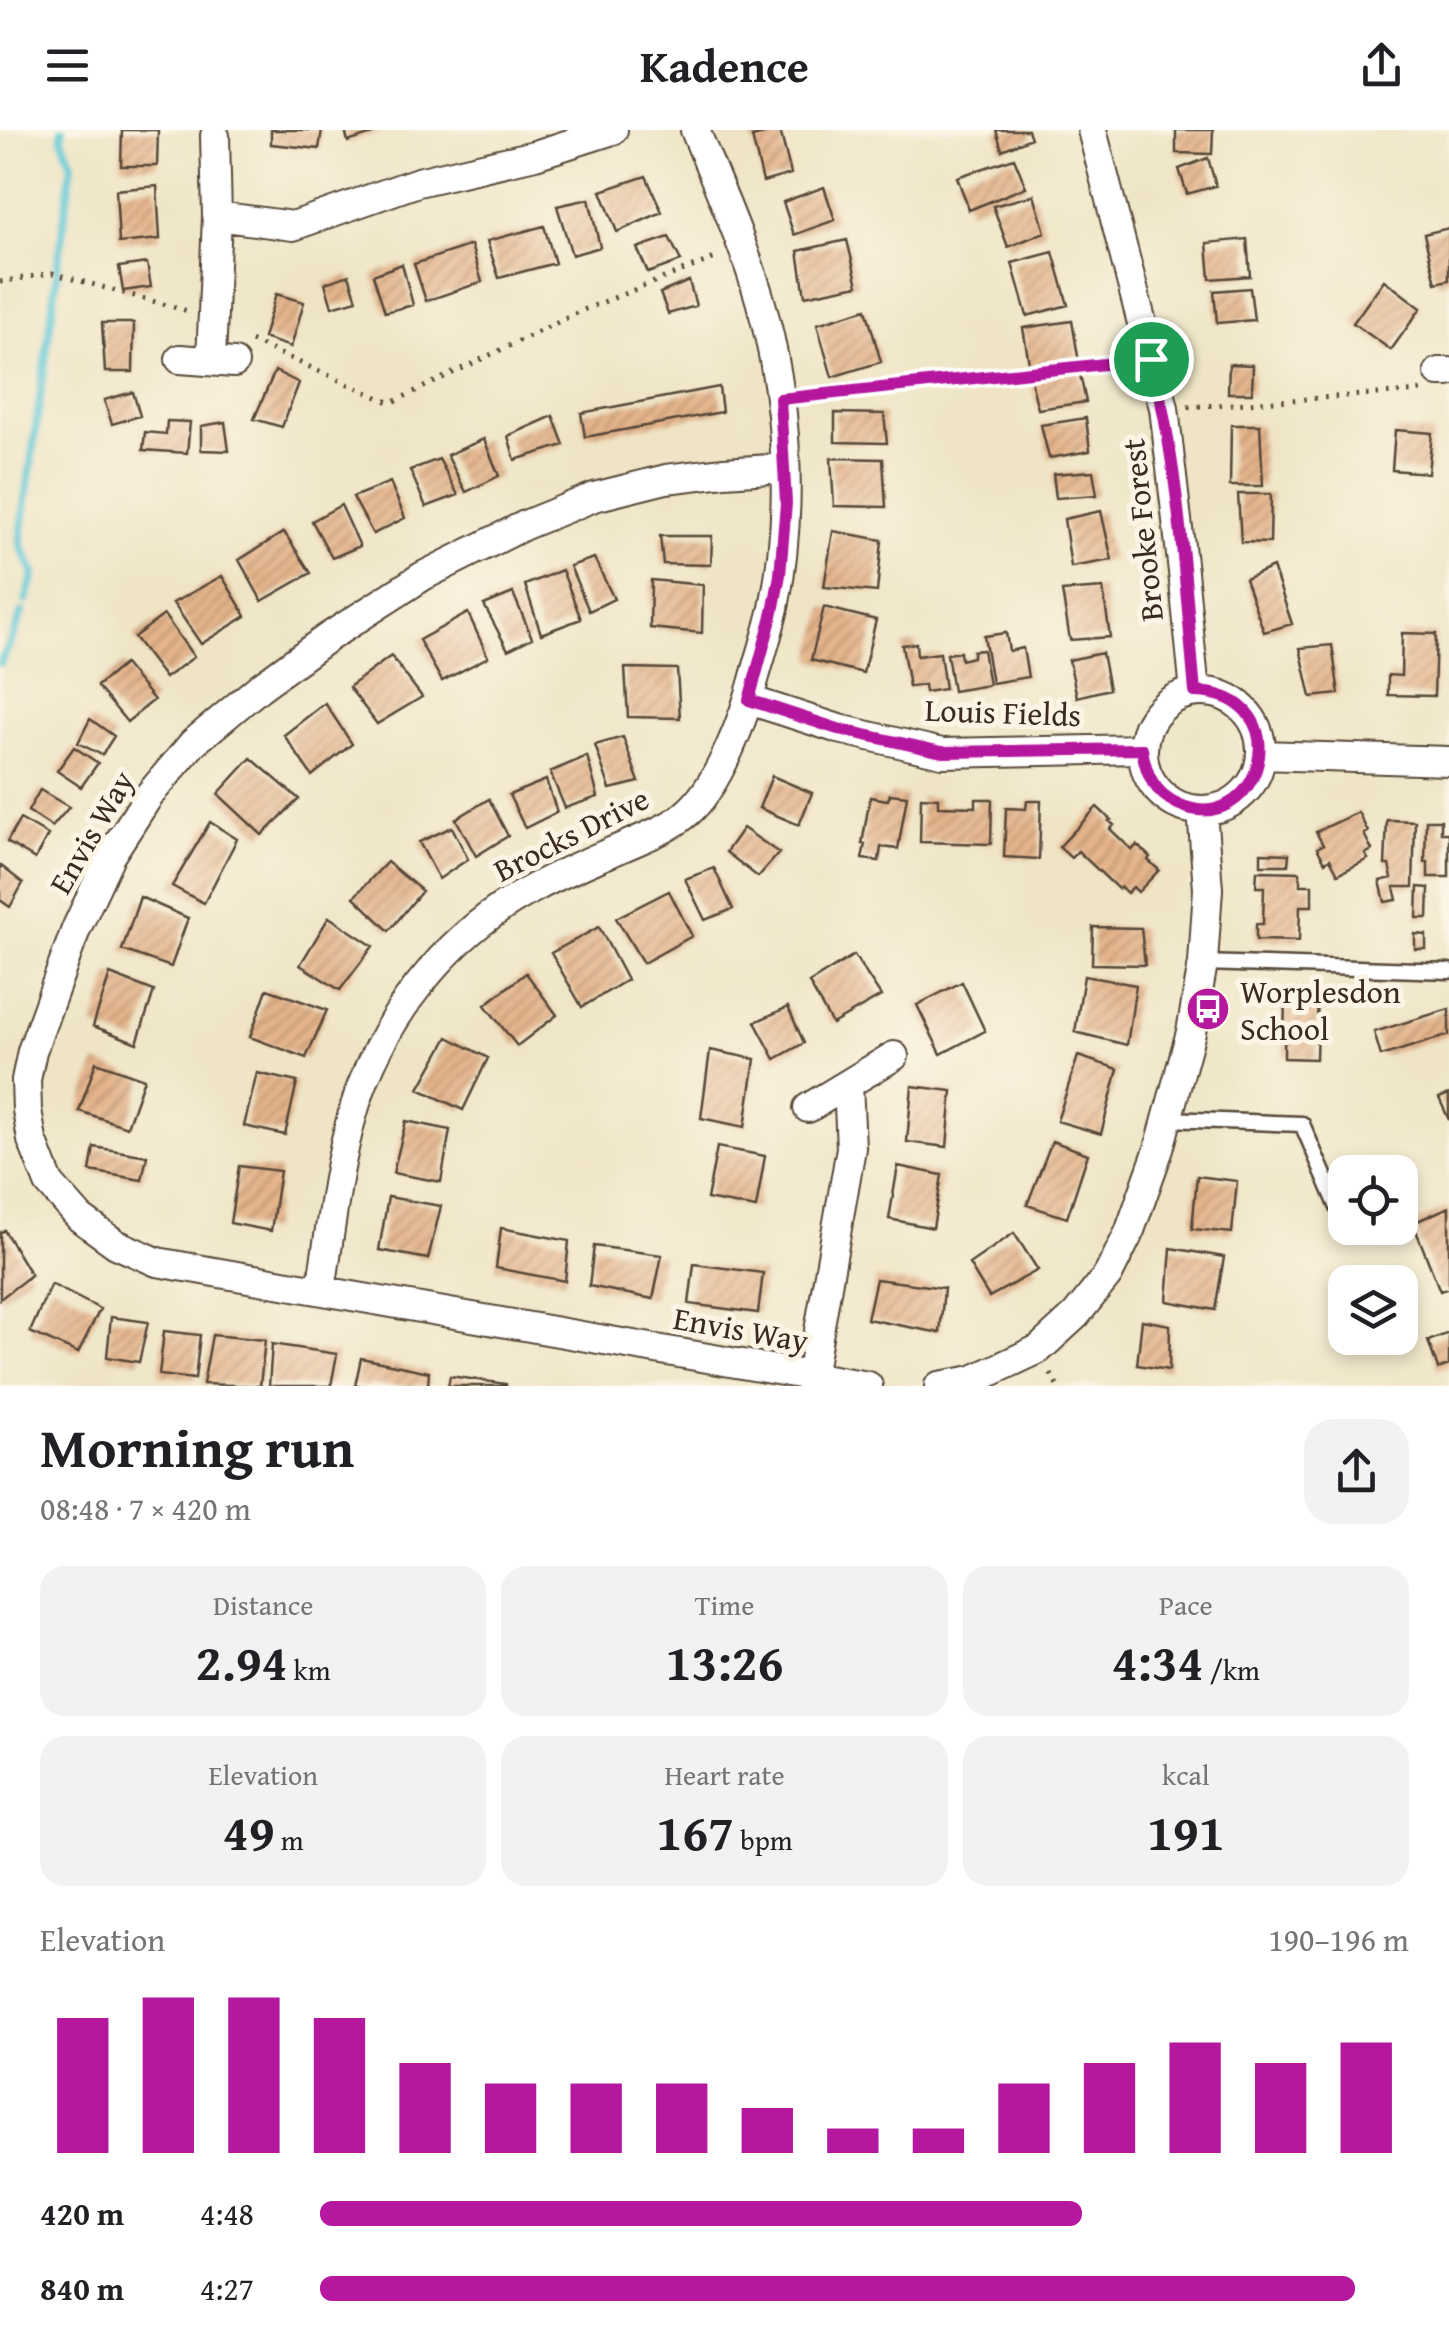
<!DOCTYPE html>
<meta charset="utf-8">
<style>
:root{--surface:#fff;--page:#f2f2f2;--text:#202124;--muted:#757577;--accent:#b5179e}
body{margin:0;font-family:"Gentium Book Plus",serif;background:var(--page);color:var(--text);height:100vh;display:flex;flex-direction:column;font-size:38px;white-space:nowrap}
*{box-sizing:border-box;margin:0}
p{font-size:32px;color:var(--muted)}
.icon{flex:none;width:55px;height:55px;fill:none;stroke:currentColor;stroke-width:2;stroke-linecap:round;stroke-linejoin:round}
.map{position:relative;height:1256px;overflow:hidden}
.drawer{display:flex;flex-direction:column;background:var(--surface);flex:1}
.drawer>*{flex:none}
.controls{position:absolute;left:1328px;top:1025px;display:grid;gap:20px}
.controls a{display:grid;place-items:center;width:90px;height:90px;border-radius:20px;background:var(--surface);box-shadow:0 5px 15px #0003;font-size:50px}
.pin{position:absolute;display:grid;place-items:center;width:85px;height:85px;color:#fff;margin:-42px;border:5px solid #fff;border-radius:50%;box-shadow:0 2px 10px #0007}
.round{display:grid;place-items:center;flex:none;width:105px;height:105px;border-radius:30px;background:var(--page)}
.overview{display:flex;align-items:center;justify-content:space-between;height:170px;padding:0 40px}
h1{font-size:55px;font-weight:700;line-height:75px}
.figures{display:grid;grid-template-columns:repeat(3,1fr);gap:15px;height:170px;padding:10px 40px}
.figures div{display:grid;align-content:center;border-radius:25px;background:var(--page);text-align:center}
.figures b{font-size:50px;font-weight:700}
.figures small{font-size:28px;font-weight:400}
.figures p{font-size:28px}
.chart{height:280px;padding:20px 40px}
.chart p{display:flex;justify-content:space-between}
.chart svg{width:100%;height:180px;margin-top:10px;stroke:var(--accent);stroke-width:6}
ul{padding:0 40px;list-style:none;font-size:32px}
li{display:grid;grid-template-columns:160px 120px 1fr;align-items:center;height:75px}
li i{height:25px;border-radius:12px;background:var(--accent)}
header{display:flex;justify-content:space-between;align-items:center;height:130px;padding:0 40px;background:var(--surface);font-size:45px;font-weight:700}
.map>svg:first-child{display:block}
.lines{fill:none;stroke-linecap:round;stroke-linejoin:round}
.stream{stroke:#5dc8d7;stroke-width:8}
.building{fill:url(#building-hatch)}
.lane-casing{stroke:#564637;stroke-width:19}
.street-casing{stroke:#564637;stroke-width:32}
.path{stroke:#564637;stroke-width:5;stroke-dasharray:2.5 8;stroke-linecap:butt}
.lane{stroke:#fff;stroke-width:14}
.street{stroke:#fff;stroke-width:28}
.route-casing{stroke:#fff;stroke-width:20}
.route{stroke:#b5179e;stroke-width:12}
.labels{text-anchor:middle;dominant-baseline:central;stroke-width:10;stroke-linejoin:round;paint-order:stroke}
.street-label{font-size:32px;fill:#3b2a1e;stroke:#fcf5e5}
.poi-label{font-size:32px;fill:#3b2a1e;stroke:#fcf5e5;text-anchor:start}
</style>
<header><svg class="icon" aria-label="menu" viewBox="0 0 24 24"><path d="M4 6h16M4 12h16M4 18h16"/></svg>Kadence<svg class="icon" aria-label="share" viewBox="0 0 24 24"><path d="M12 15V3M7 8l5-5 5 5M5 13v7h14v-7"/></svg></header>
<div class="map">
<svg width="1449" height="1256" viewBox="0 0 1449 1256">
<defs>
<pattern id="building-hatch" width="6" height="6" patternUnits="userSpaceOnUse" patternTransform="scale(2.5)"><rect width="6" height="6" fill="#e5b58c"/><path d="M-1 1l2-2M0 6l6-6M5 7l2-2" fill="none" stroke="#bb9372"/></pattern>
</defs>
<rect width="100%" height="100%" fill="#fcf5e5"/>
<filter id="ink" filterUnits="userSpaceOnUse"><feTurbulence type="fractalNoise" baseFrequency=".01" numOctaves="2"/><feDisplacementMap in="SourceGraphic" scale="20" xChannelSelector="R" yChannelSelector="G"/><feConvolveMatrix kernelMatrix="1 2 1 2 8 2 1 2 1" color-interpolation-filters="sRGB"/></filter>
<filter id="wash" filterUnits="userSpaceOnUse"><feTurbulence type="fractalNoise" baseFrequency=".0048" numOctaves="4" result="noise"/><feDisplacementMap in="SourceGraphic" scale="40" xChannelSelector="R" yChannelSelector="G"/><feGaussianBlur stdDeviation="2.25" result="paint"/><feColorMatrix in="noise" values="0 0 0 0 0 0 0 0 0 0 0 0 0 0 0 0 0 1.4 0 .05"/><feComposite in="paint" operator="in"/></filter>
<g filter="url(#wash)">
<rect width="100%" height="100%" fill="#efe5c6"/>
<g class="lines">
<path class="stream" d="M57,139L72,34L62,8V0
M26,471L34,444L21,415V406L57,145
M0,533L13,508L22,482"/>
</g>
<g id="blocks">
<path class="building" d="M122,0H158L157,36H121Z
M271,0H322L319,19L271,14Z
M345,0H381V1L348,12Z
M780,0L791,44L763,52L752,7Z
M996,0H1028L1031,8L1002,20Z
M1176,0H1213L1212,24L1176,23Z
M1014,28L1026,57L969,80L957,47Z
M1208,28L1216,56L1187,64L1179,39Z
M646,46L662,82L617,102L601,61Z
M157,56L160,109L119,113L116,60Z
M824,57L835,90L794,105L783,72Z
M1034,65L1045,102L1008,117L993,76Z
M589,69L600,117L572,125L557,76Z
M544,96L555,133L499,148L487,111Z
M1449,98V150L1436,153L1424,104Z
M669,107L681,131L648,143L637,118Z
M1247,109L1250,146L1210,149L1207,113Z
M847,110L858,155L805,166L798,121Z
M471,115L482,152L426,171L414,134Z
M1053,122L1068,175L1027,186L1012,133Z
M147,133L151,157L123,161L119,137Z
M402,134L413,175L385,182L373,145Z
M349,145L357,170L332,177L325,153Z
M1384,150L1421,178L1391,220L1353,193Z
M689,151L696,176L668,184L660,163Z
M1250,158L1254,190L1217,193L1214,161Z
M276,164L304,172L291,217L263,208Z
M866,179L881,232L832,247L817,194Z
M1072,191L1079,232L1030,239L1023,198Z
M102,193H134L133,242H105Z
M1229,234L1253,235L1252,263H1228Z
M1079,240L1086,272L1038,279L1030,247Z
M275,241L299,253L282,297L254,289Z
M719,257L722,282L585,307L581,283Z
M133,262L140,286L112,294L104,270Z
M835,283L884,284L887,313L835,312Z
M553,286L564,315L515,330L508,306Z
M1086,288L1090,321L1049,328L1041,295Z
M167,291L190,292L187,323L143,320L145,302L166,304Z
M225,292L229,321L201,320V296Z
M1231,295H1260L1263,356H1230Z
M1395,300L1432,303L1428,343L1392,340Z
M484,309L499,346L466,362L447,325Z
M831,328L883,329L886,377L834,376Z
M439,329L458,365L426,377L410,340Z
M1093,341L1097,365L1056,368L1053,344Z
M390,352L405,388L373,404L353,367Z
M1238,364H1271L1270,413L1241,412Z
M341,375L360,416L332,428L312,391Z
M1101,381L1112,430L1071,437L1064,389Z
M833,401L882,410L877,462L824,457Z
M284,402L311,443L262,471L239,430Z
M660,406H712L711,435L663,434Z
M594,428L614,469L589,481L570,436Z
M1273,437L1292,494L1264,502L1245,449Z
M562,440L581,489L541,504L525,455Z
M222,446L246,486L201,514L173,473Z
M651,450L703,455L702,503L650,498Z
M1103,458L1110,507L1070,510L1062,461Z
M513,463L532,508L508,520L484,475Z
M824,477L876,490L863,543L811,530Z
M468,483L488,527L442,551L419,510Z
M164,485L194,527L165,548L134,507Z
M1006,503L1009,521L1023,518L1028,547L992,553L984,506Z
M1402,503L1436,504L1434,566L1388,565V545L1401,546Z
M916,513L917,526L940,523L945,559L925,562L924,555L909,557L902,515Z
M1332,515L1339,564L1311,567L1300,518Z
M983,520L989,555L953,561L947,524L960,522L961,530L973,527V521Z
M1102,523L1109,559L1077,567L1069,530Z
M391,526L422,567L377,594L349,557Z
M124,534L154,570L127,592L97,556Z
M625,538L677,539L680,588L628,587Z
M325,573L352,614L312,646L284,605Z
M90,589L114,606L102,625L78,613Z
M623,607L639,652L610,659L595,615Z
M74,617L98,633L81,657L57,641Z
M587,626L598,667L565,678L550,642Z
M251,628L299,669L262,705L218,664Z
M772,646L812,663L799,695L759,678Z
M546,650L557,682L525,698L509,665Z
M40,660L69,677L52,697L28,681Z
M890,664L907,666L898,719L881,717L879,731L862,729L865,714H862L870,667L888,670Z
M921,667L938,668V676L976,677V669H992L991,714L920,712Z
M489,669L508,706L476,726L456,689Z
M1027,671H1041L1039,729L1004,727L1006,678L1026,679Z
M1097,677L1111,690L1109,691L1114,695L1110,699L1132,720L1137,715L1150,727L1148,730L1159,740L1138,762L1133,757L1127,763L1120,757L1118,759L1078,721L1071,728L1059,717Z
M1358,682L1368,702L1364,704L1372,720L1365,724L1368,729L1338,744L1330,729L1325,732L1317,718L1323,715L1316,702Z
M20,689L48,705L35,729L7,712Z
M1387,690L1415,691L1413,757H1394L1397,770L1385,772L1380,751L1392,748L1389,735H1385Z
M1426,690H1441V703H1449V747H1428V732H1425Z
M210,692L237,709L204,773L172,756Z
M452,697L468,729L439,749L419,712Z
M743,698L779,723L758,747L726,722Z
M1261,723L1289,724L1288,735H1261Z
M387,732L422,761L389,801L354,767Z
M0,735L23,753L10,777L0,770Z
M714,738L733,779L705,790L685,749Z
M1257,741L1300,742V755H1312V776H1300L1299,811L1256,810V794H1263L1264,757H1256Z
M1418,757L1429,758L1428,788H1417Z
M669,761L692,806L643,833L616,788Z
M140,767L188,788L171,837L122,820Z
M329,787L373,816L340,860L300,835Z
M599,797L627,850L582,877L551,823Z
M1093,797L1141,798L1145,835L1092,834Z
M1415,804L1426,805V819H1415Z
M854,825L881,866L832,894L809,853Z
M526,843L557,885L517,916L485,875Z
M110,844L154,861L137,913L93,896Z
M1084,846L1136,855L1127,915L1075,902Z
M962,852L985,901L941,924L917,875Z
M267,859L327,880L306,928L250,907Z
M1285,860H1318L1316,929L1284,928Z
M788,877L804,913L775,929L755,892Z
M1449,879V905L1381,926L1374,902Z
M448,907L488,928L463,980L419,959Z
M710,920L755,929L745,997L701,988Z
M1078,926L1118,939L1101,1004L1057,991Z
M96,932L144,949L127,997L79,981Z
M257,943L297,952L285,1005L244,996Z
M912,956L952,961L947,1017L907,1012Z
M1449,964V990L1439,968Z
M406,991L450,1000L441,1052L393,1043Z
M1052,1011L1088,1024L1067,1088L1027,1075Z
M94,1017L147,1026L142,1050L90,1041Z
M717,1017L765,1026L756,1078L707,1069Z
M239,1036L280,1041L271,1101L230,1093Z
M898,1036L942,1045L933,1098L889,1089Z
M1197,1046L1237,1051L1232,1103L1192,1099Z
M388,1067L441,1076L428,1129L379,1120Z
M1449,1077V1158L1440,1161L1413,1093Z
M501,1098L569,1111L565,1151L496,1138Z
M4,1100L31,1145L0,1169V1103Z
M1014,1103L1038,1140L989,1167L969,1134Z
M594,1116L662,1125L653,1169L589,1156Z
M1171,1118L1224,1127L1215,1180L1167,1171Z
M694,1134L763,1143L758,1183L689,1174Z
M876,1149L944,1158L940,1203L867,1189Z
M51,1154L100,1179L78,1223L30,1202Z
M111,1187L148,1192L139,1232L107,1227Z
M1142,1190L1170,1195L1169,1240L1137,1235Z
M164,1201L200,1205L195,1249L159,1245Z
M1449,1203V1235L1438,1239L1428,1211Z
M212,1205L265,1210L260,1256L203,1254Z
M272,1214L337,1224L331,1256H269Z
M361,1228L429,1242L428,1256H355Z
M450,1246L506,1254V1256H448Z"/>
</g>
</g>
<g filter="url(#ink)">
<use href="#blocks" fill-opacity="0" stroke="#564637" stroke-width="2.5"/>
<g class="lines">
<g class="lane-casing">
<path id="lane" d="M1203,833L1449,841
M1167,989L1302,994L1345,1094"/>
</g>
<g class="street-casing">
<path id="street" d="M1092,0L1164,278L1183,442L1195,562
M217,86L293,96L418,52L535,25L613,0
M180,229L234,233
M211,231L217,86L215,6
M1439,242H1449
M785,338L724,342L666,349L594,367L525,395L423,446L327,508L260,557L193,613L150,664L110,726L76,799L32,921L26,950L27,980L32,1010L49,1053L80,1088L116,1114L157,1132L868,1256
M1143 621a59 59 0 1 1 118 0a59 59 0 1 1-118 0Z
M749,570L839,599L942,623L1142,619
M1261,625L1449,631
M808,978L894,926
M321,1159C332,1092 338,1022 361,958C392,874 456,798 536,757C567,740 600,727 632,713C650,705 671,697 686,684C719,657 745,585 756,543C762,522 769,500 774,478C794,377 788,269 760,170C743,112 718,56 695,0
M811,1247L851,1018L848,954
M939,1256L973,1250L1039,1219L1076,1185L1108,1145L1129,1103L1159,1019L1191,902L1203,833L1208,759L1202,680"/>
</g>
<path class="path" d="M0,152L52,143L188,181
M251,211L391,273L583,180L720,126
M806,266L1128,231
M1188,277L1422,261
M1051,1244L1057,1256"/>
<use href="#lane" class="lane"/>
<use href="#street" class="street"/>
</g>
</g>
<g class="lines" filter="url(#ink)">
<g class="route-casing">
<path id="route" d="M1151,229C1179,334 1185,453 1195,562C1304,565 1259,712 1178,674C1154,663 1146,644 1142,619L942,622L838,599L749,570L773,482L780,445L786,373L780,269Z"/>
</g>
<use href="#route" class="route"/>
</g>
<defs>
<g id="bus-disc" transform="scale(2.25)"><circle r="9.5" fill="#b5179e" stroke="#fcf5e5"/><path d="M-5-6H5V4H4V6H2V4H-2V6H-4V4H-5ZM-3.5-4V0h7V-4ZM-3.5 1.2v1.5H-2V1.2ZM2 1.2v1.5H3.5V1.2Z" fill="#fff"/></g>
</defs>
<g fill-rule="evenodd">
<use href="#bus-disc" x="1208" y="879"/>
</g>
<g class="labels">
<g class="street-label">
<text transform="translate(1142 400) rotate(-96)">Brooke Forest</text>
<text transform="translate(1003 582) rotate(2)">Louis Fields</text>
<text transform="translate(91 702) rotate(-60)">Envis Way</text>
<text transform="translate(571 704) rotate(-27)">Brocks Drive</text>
<text transform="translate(741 1199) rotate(10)">Envis Way</text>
</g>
<g class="poi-label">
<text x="1240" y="861">Worplesdon<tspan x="1240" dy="37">School</tspan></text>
</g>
</g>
</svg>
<div class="controls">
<a><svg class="icon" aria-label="locate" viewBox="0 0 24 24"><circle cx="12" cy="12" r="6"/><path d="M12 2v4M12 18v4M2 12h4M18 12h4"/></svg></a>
<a><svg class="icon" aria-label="layers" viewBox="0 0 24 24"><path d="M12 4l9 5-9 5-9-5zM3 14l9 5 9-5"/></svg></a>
</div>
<div class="pin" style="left:1151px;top:229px;background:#1e9e55"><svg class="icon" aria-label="arrive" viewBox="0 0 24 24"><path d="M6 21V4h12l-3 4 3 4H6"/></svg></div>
</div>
<section class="drawer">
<div class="overview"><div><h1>Morning run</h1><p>08:48 · 7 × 420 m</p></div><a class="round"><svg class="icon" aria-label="share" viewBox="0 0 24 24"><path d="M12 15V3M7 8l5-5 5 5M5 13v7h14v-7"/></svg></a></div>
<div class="figures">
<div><p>Distance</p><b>2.94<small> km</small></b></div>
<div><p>Time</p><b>13:26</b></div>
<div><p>Pace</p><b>4:34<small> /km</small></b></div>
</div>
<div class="figures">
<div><p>Elevation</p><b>49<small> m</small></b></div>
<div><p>Heart rate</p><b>167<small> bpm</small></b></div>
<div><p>kcal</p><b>191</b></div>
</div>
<div class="chart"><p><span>Elevation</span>190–196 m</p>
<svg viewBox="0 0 160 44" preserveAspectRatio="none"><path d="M5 44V11M15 44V6M25 44V6M35 44V11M45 44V22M55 44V27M65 44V27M75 44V27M85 44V33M95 44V38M105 44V38M115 44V27M125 44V22M135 44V17M145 44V22M155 44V17"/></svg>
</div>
<ul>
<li><b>420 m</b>4:48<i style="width:70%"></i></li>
<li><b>840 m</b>4:27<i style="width:95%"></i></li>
</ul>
</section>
